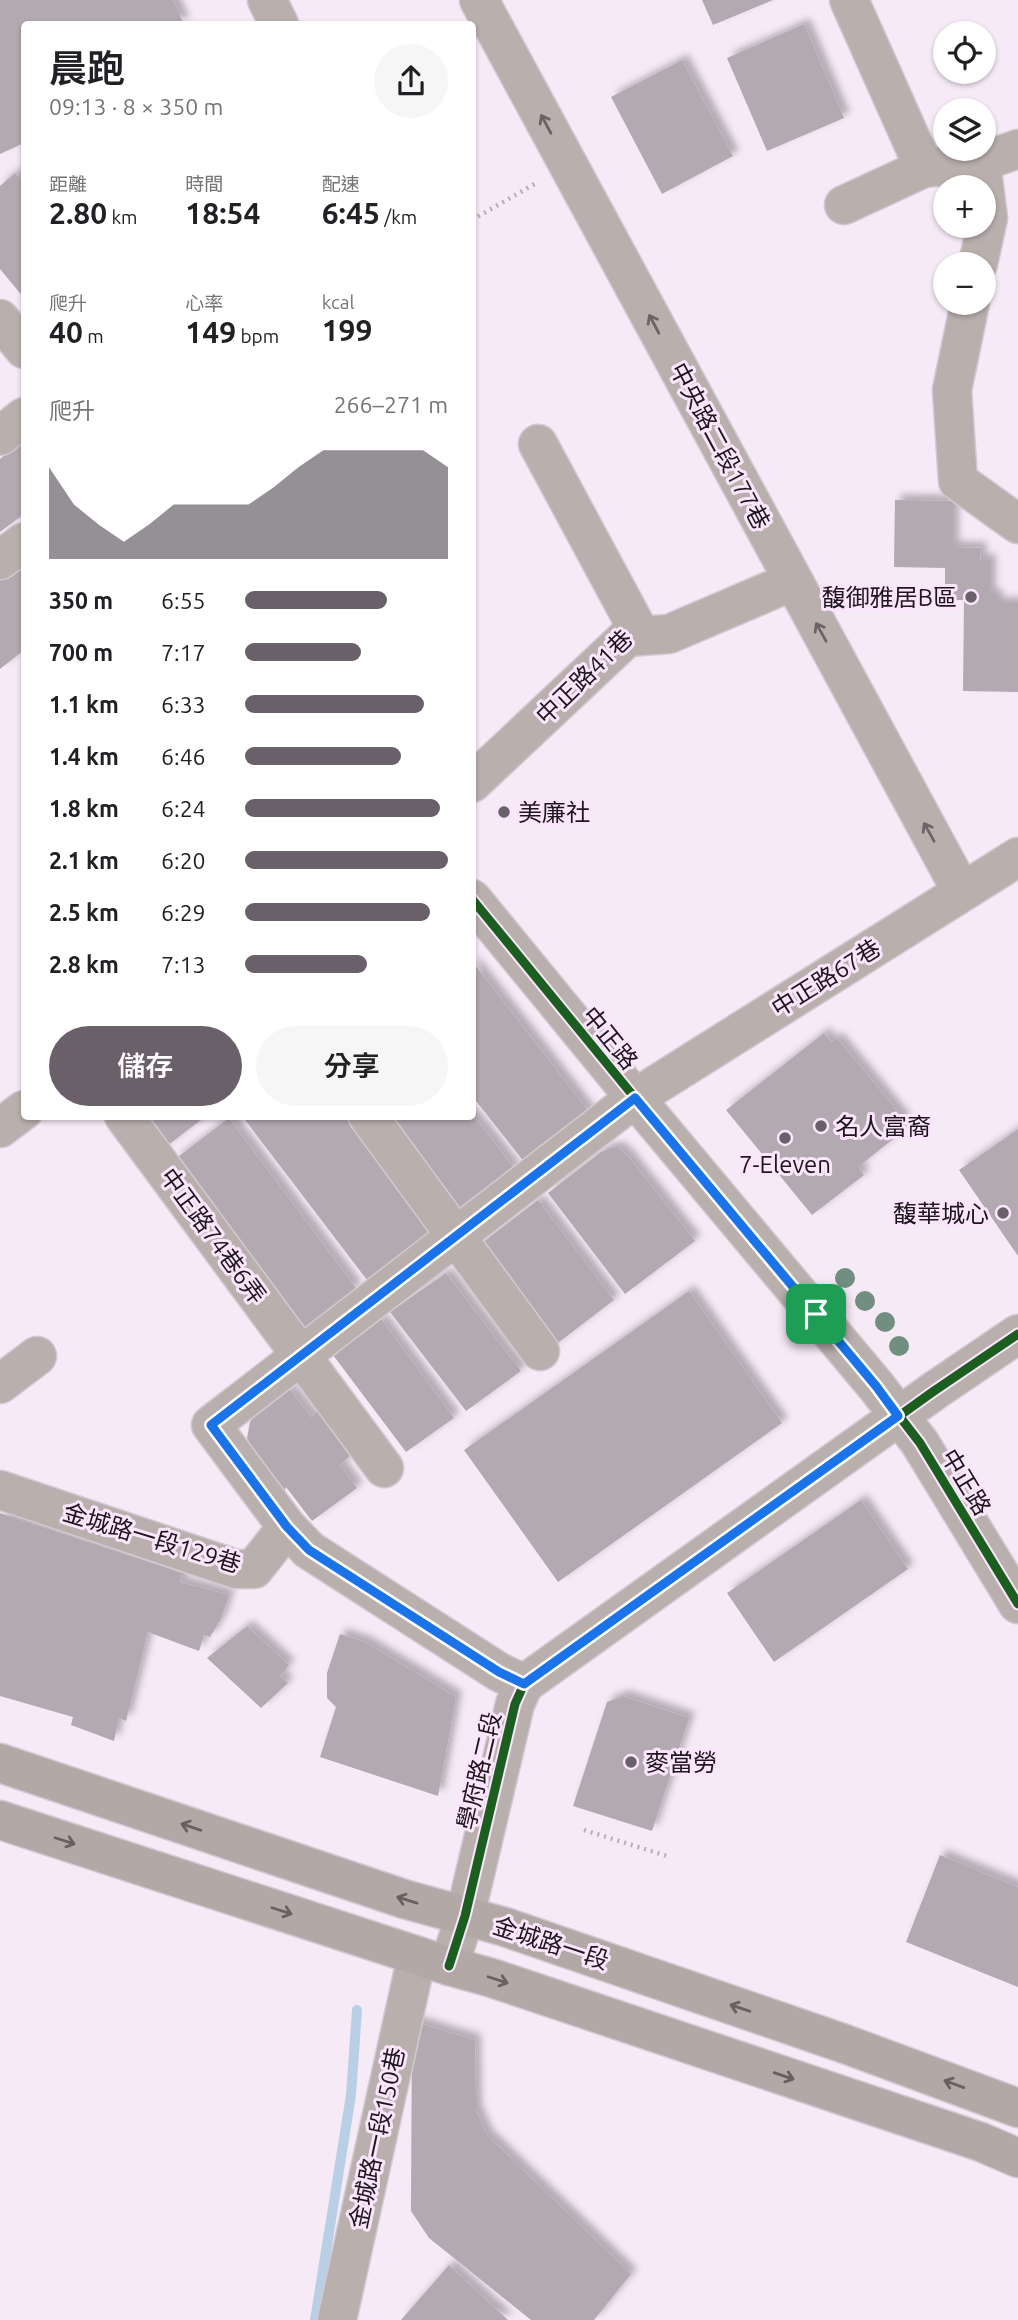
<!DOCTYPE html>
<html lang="zh-TW">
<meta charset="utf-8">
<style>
:root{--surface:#fff;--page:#f6f6f6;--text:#202124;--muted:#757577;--accent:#69606a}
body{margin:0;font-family:Ubuntu,"Noto Sans TC",sans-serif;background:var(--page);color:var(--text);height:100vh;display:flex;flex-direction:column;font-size:26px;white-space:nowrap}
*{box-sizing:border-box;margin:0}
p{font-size:23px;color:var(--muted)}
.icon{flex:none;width:38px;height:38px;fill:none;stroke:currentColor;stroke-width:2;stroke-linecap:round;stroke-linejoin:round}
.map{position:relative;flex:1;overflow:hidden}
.panel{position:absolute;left:21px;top:21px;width:455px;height:1099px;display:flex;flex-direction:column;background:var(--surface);border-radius:7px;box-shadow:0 2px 5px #0004}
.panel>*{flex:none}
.tools{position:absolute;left:933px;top:21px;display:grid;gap:14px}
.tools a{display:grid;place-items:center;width:63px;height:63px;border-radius:50%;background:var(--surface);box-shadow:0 2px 5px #0004;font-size:35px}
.pin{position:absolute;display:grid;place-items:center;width:60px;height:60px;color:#fff;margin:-30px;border-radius:14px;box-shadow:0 4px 10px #0006}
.round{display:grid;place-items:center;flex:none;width:74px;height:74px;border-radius:37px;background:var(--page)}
.head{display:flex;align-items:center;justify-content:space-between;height:119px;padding:0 28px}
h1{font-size:38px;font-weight:600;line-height:52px}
.stats{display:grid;grid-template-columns:repeat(3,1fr);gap:10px;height:119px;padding:7px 28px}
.stats div{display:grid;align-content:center}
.stats b{font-size:30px;font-weight:600}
.stats small{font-size:19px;font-weight:400}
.stats p{font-size:19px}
.chart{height:196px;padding:14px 28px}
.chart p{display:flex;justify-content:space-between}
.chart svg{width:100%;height:126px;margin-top:7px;fill:var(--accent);opacity:.7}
.action{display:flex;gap:14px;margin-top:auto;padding:14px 28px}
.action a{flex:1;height:80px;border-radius:42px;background:var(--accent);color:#fff;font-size:28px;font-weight:600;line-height:80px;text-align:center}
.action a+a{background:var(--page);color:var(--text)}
ul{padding:0 28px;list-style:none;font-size:23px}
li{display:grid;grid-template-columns:112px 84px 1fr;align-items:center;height:52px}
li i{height:18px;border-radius:9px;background:var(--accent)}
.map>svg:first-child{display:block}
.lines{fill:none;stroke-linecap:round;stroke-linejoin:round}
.stream{stroke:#b9cfe5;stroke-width:10}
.building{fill:#b3a9b1;filter:url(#shadow)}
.minor-casing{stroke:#d2c9d3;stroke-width:41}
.major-casing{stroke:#d2c9d3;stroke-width:41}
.path{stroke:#b7b0b0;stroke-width:4.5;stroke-dasharray:2 5;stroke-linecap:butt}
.minor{stroke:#b9b0ae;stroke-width:38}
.major{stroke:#b2a9a6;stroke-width:38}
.cycleway-casing{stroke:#fae5fb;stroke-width:13}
.cycleway{stroke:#1b5e20;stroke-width:9}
.tree{fill:#728e80}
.oneway{stroke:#6b6366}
.oneway2{stroke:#686062}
.route-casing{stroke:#fff;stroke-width:14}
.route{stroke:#1a73e8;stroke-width:9}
.poi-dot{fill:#69606a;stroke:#fae5fb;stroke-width:2.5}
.labels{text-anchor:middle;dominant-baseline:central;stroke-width:6;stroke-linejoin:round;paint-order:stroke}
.street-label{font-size:24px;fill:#1d161e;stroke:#fae5fb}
.poi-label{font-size:24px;fill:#1d161e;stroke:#fae5fb;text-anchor:start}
</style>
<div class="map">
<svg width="1018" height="2320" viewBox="0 0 1018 2320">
<defs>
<filter id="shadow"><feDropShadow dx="6" dy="-6" stdDeviation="3.5" flood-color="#0004"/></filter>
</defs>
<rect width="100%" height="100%" fill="#f6eaf6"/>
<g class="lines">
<path class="stream" d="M315,2320L351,2095L357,2010"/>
</g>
<path class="building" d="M0,0H173L184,24H24V143L0,154Z
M702,0H773L713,25Z
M804,24L844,118L767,151L727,58Z
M682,60L733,156L662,194L611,97Z
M15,173L24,184V298L0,269V186Z
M24,440V514L0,532V459Z
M895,500L953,501V547L981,548L980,560H990V595H997V603H1018V692L963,691L964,600H945V568L894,567Z
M24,552V650L0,669V571Z
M472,961L590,1113L525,1163L472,1096Z
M824,1033L831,1042L837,1038L904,1119L902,1132L858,1167L864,1175L812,1215L726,1110Z
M472,1114L515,1169L459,1214L383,1116H472Z
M139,1116H206L163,1149Z
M242,1116H346L433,1229L367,1280Z
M229,1118L356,1288L303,1330L175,1159Z
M1018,1129V1256L959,1170Z
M610,1148H619L628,1156L695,1241L625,1294L548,1193L601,1152Z
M538,1200L614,1300L550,1349L478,1246Z
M446,1273L521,1371L466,1411L390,1312Z
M689,1291L782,1423L558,1582L464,1450Z
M381,1319L454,1418L406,1452L333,1355Z
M290,1389L311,1417L318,1411L352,1454L340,1465L357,1488L312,1521L286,1487L284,1492L252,1449L247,1438L250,1422L256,1412Z
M861,1500L908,1569L774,1662L727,1593Z
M0,1513L182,1573L180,1582L229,1595L221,1619L210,1637L204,1635L199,1651L148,1632L126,1721L119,1718L114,1741L71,1725L73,1717L0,1696Z
M247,1626L289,1665L280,1676L288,1683L261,1708L207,1658Z
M340,1634L365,1642L456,1697L438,1796L320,1757L336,1707L327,1698V1673Z
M623,1696L689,1718L652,1831L573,1806L607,1702Z
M940,1855L1018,1887V1987L906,1942Z
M412,2021L475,2040L476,2110L487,2135L631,2274L594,2320H531L429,2238L411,2211Z
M449,2265L508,2320H401Z"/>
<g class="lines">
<g class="minor-casing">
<path id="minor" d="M267,0L279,24
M479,0L962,892
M849,0L924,168L981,162L988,218L978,264
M981,162L1018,149
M844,205L924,168
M970,303L952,390L958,481L1018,524
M0,319L24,349
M0,436L24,417
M0,560L24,542
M627,637L669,634L793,581
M472,783L637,628L538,444
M472,899L635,1098L876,1386L920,1443L1018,1604
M124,1116L384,1468
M368,1116L540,1351
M0,1128L24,1110
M0,1384L37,1356
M0,1490L236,1569H254L287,1527
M524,1684L499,1672L309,1550L287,1527L211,1425L635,1098L1018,857
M449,1966L465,1916L515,1704L524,1684L934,1391L1018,1334
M337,2320L417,1956"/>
</g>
<g class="major-casing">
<path id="major" d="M0,1763L404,1899L505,1927L845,2044L1018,2108
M0,1820L449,1966L492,1978L981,2142L1018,2158"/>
</g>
<path class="path" d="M472,220L538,182
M584,1830L667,1856"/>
<use href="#minor" class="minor"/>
<use href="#major" class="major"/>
<g class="cycleway-casing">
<path id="cycleway" d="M472,899L635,1098L876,1386L920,1443L1018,1604
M287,1527L309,1550L499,1672L524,1684
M449,1966L465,1916L515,1704L524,1684L934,1391L1018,1334"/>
</g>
<use href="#cycleway" class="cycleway"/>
</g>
<g class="tree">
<circle cx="845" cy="1278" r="10"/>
<circle cx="865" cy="1301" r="10"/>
<circle cx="885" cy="1322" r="10"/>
<circle cx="899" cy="1346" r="10"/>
</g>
<defs><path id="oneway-shaft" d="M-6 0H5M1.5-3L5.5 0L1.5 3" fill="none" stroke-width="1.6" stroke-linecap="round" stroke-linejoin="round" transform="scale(1.75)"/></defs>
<g class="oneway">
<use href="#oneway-shaft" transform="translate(546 124) rotate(-118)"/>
<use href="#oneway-shaft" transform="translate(654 324) rotate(-118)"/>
<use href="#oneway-shaft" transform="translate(821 632) rotate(-119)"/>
<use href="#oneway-shaft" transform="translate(929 832) rotate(-119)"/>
</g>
<g class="oneway2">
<use href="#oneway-shaft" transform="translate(191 1827) rotate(-161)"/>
<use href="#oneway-shaft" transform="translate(65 1841) rotate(18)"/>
<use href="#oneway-shaft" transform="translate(407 1900) rotate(-163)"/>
<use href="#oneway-shaft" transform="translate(282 1911) rotate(18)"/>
<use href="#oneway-shaft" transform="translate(498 1980) rotate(18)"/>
<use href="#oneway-shaft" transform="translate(740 2008) rotate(-161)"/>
<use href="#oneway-shaft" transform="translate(784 2076) rotate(19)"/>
<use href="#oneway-shaft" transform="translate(954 2084) rotate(-160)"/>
</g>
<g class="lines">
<g class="route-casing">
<path id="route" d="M635,1098L876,1386L898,1416L524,1684L499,1672L309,1550L287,1527L211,1425Z"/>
</g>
<use href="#route" class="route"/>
</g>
<g class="poi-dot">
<circle cx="971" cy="597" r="7"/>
<circle cx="504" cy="812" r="7"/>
<circle cx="821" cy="1126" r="7"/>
<circle cx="785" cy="1138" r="7"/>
<circle cx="1003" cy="1213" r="7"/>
<circle cx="631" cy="1762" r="7"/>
</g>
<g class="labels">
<g class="street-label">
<text transform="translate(720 446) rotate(62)">中央路二段177巷</text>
<text transform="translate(584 677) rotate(-44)">中正路41巷</text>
<text transform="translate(826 978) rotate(-32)">中正路67巷</text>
<text transform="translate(610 1038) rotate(51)">中正路</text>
<text transform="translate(213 1236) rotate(54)">中正路74巷6弄</text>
<text transform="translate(966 1482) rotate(59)">中正路</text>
<text transform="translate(152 1538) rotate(17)">金城路一段129巷</text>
<text transform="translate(479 1771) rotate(-77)">學府路二段</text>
<text transform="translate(551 1943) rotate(18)">金城路一段</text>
<text transform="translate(377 2138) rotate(-78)">金城路一段150巷</text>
</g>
<g class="poi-label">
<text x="957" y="597" text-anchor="end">馥御雅居B區</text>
<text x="518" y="812">美廉社</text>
<text x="835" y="1126">名人富裔</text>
<text x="785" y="1164" text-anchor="middle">7-Eleven</text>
<text x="989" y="1213" text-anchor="end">馥華城心</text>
<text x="645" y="1762">麥當勞</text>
</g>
</g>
</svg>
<div class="tools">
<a><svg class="icon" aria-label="locate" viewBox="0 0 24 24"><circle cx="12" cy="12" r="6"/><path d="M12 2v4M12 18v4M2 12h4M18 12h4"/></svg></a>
<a><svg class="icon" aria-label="layers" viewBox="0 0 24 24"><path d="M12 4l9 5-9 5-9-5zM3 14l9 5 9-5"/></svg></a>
<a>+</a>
<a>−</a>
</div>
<div class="pin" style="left:816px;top:1314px;background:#1e9e55"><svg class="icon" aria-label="arrive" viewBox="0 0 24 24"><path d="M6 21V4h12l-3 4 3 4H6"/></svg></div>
<section class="panel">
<div class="head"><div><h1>晨跑</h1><p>09:13 · 8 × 350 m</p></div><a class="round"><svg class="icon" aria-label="share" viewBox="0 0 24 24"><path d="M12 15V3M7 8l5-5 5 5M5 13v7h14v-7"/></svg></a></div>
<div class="stats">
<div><p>距離</p><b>2.80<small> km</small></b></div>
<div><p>時間</p><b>18:54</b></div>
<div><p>配速</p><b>6:45<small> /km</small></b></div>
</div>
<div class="stats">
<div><p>爬升</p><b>40<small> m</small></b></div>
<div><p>心率</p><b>149<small> bpm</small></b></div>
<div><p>kcal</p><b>199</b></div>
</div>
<div class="chart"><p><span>爬升</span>266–271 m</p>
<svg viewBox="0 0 160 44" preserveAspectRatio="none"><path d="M0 44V12L10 25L20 32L30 38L40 32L50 25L60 25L70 25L80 25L90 19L100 12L110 6L120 6L130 6L140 6L150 6L160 12V44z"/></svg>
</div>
<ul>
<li><b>350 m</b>6:55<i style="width:70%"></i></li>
<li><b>700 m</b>7:17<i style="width:57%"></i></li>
<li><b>1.1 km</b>6:33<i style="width:88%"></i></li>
<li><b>1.4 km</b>6:46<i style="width:77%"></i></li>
<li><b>1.8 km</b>6:24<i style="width:96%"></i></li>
<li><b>2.1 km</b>6:20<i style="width:100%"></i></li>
<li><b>2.5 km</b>6:29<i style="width:91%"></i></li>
<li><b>2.8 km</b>7:13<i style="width:60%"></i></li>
</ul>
<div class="action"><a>儲存</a><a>分享</a></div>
</section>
</div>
